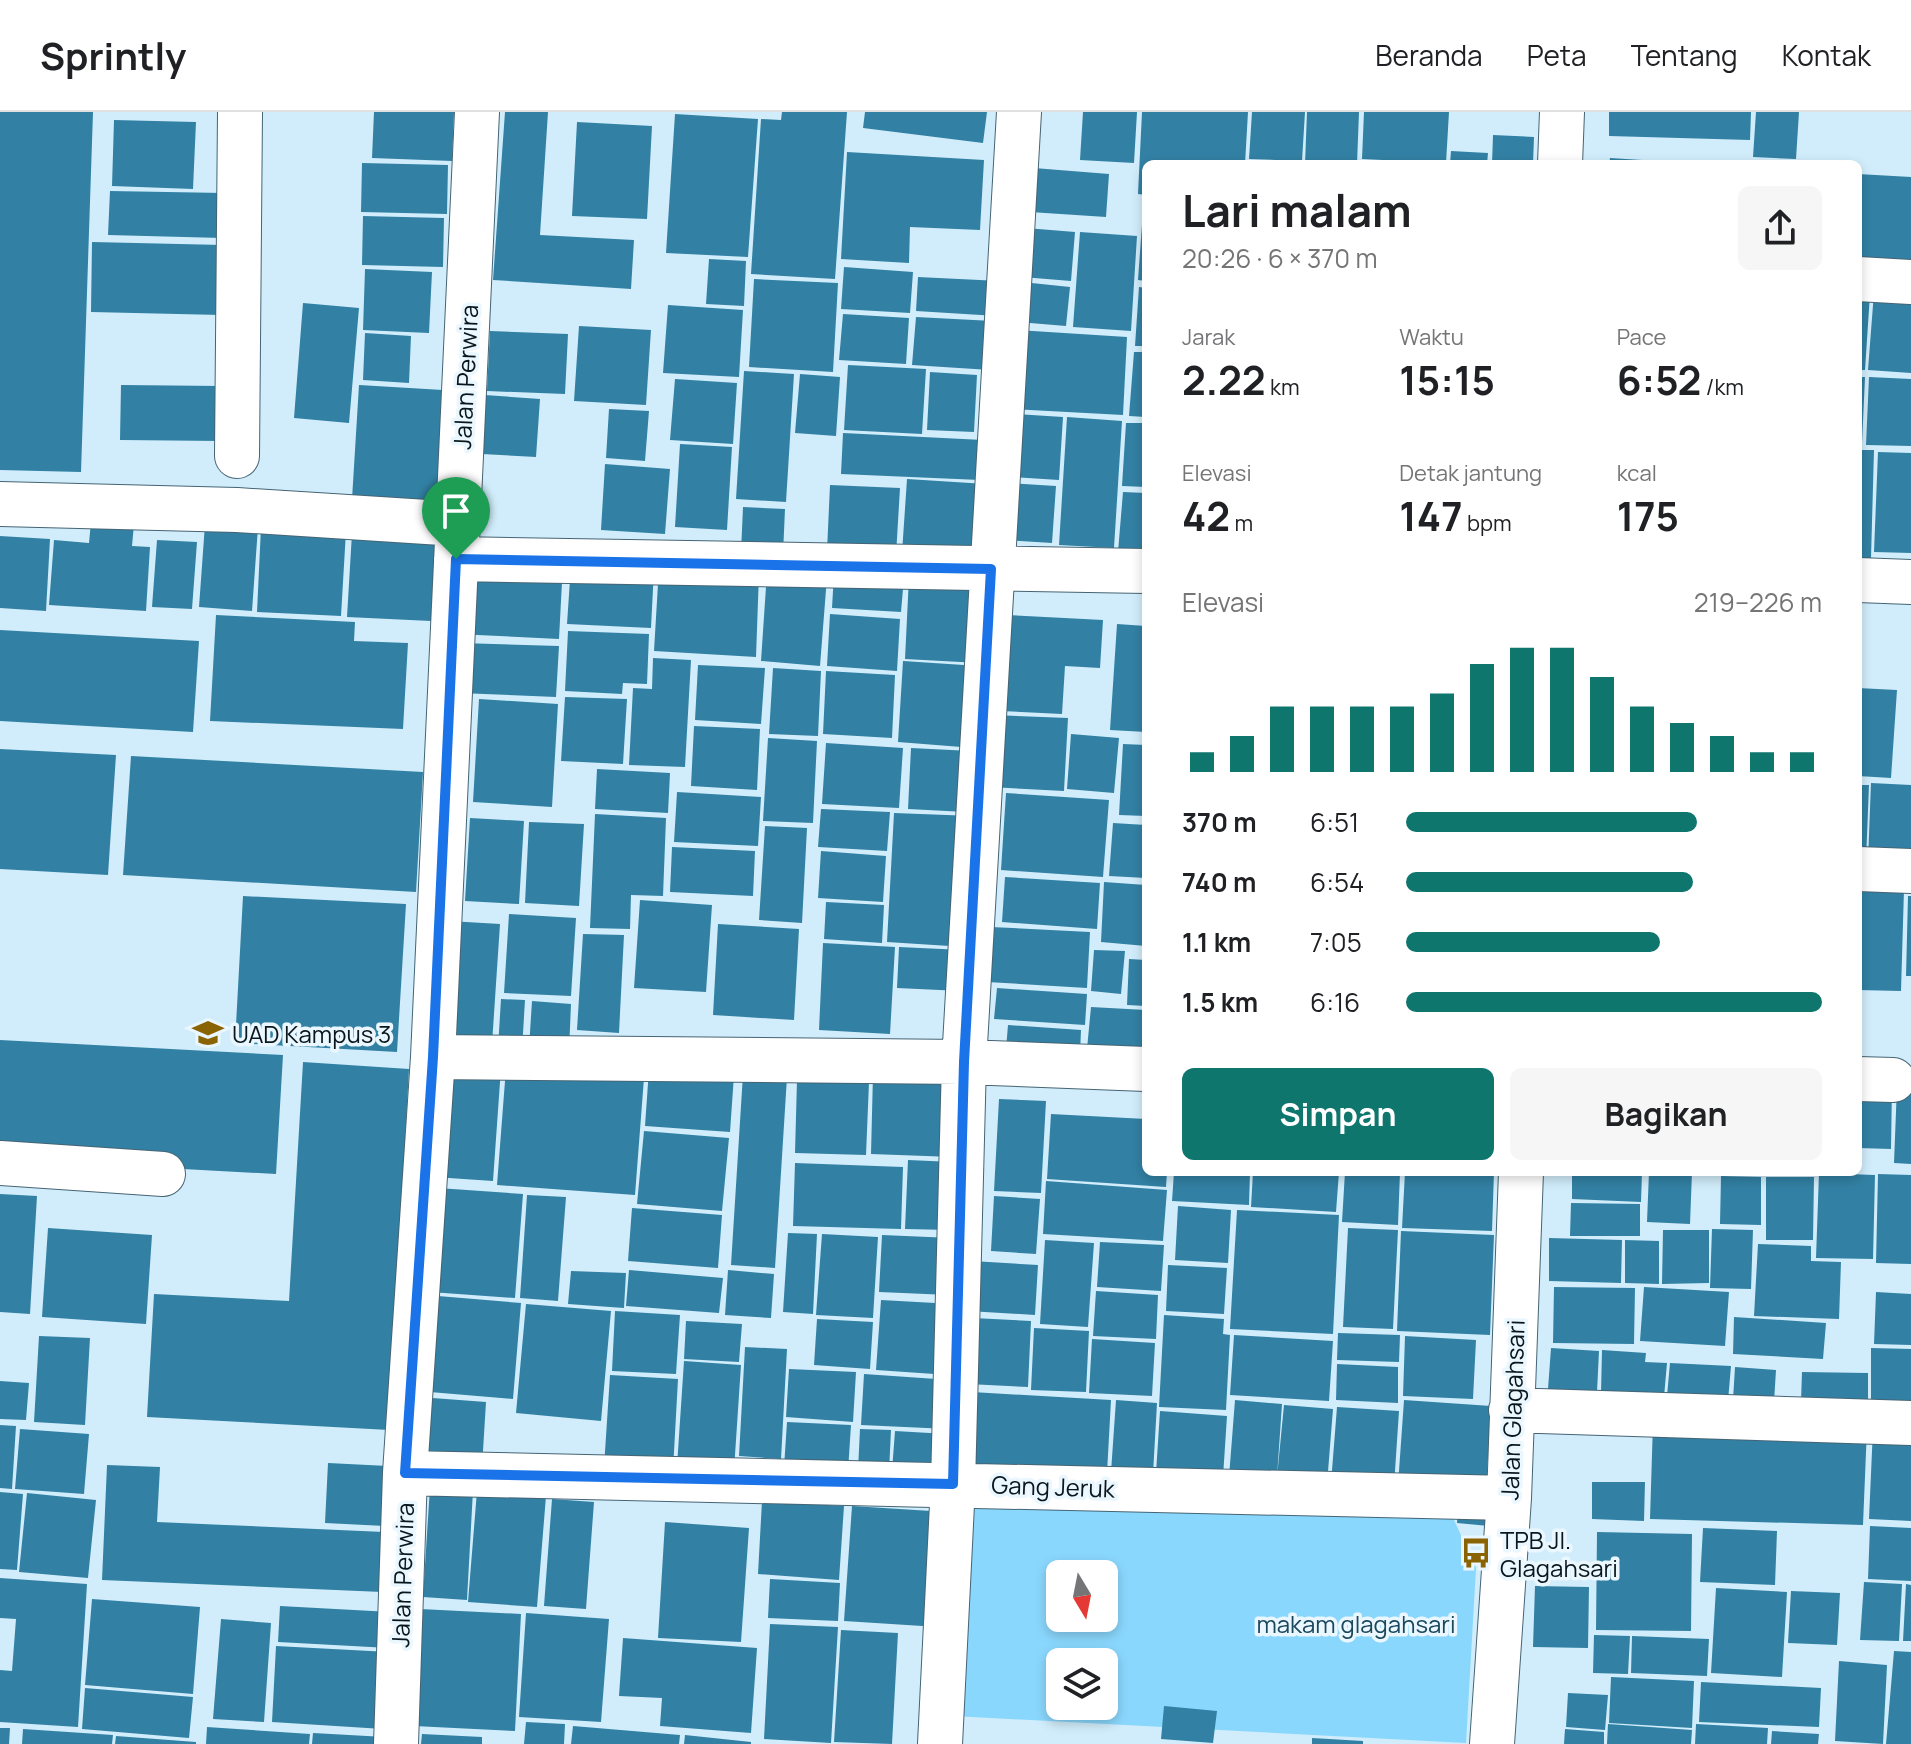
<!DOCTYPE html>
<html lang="id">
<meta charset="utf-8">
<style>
:root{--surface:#fff;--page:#f6f6f6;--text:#202124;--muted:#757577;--line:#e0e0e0;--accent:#0f766e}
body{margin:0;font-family:Manrope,sans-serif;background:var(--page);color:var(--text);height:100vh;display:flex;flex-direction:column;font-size:30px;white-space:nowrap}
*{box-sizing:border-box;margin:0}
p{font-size:26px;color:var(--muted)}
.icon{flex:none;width:44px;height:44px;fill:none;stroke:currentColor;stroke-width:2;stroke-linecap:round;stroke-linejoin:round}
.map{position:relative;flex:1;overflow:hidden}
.details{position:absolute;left:1142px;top:48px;width:720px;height:1016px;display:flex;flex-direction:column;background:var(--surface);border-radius:12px;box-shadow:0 4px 12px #0003}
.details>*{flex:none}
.needle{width:52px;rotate:170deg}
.buttons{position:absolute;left:1046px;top:1448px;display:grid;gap:16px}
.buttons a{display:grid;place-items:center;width:72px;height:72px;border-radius:12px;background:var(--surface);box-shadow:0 4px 12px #0003;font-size:40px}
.pin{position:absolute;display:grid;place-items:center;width:68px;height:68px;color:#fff;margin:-82px -34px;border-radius:50% 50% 50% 0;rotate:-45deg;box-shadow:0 0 8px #0007}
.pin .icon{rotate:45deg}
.round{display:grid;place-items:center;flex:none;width:84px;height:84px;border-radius:12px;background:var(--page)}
.summary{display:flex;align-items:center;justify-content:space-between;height:136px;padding:0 40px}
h1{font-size:44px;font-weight:700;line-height:60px}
.figures{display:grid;grid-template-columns:repeat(3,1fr);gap:12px;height:136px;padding:8px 40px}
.figures div{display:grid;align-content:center}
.figures b{font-size:40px;font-weight:700}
.figures small{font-size:22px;font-weight:400}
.figures p{font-size:22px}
.chart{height:224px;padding:16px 40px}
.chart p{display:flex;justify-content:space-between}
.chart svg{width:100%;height:144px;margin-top:8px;stroke:var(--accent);stroke-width:6}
.action{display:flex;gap:16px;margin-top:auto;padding:16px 40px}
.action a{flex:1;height:92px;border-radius:12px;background:var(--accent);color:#fff;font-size:32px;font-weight:700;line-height:92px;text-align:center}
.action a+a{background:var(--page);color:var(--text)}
ul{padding:0 40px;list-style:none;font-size:26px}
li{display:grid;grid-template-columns:128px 96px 1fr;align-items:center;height:60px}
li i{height:20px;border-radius:10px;background:var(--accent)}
header{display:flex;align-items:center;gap:48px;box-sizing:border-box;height:112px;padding:0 40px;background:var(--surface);border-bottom:2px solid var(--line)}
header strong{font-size:38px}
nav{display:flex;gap:44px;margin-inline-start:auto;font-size:28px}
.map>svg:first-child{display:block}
.green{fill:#8ad7fd;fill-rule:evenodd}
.building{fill:#3281a4}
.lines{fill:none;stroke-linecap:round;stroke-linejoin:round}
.minor-casing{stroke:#456474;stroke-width:46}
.minor{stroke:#fff;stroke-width:44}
.route-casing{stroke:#fff;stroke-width:16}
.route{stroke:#1a73e8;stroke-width:10}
.labels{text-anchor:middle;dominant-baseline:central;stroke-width:7;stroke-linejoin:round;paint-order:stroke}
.street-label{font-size:24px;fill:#09161c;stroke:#eaf7ff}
.poi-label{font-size:24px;fill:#09161c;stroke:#eaf7ff;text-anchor:start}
.park-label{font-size:24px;fill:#1b475b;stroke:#eaf7ff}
</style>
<header>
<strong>Sprintly</strong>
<nav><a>Beranda</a><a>Peta</a><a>Tentang</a><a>Kontak</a></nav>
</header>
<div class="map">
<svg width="1911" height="1632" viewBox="0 0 1911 1632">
<rect width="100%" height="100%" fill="#d1edfb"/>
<path class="green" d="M965,1388L1449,1397L1476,1456L1466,1631L953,1604ZM1060,1462H1104V1506H1060ZM1060,1550H1104V1594H1060Z"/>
<path class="building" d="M0,0H93L81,360L0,358Z
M374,0H454L452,49L372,46Z
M505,0H548L540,123L634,128L631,177L493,168Z
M782,0H847L835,167L751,162L761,7L781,8Z
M865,0H987L983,31L863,16Z
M1083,0H1137L1134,51L1080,48Z
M1142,0H1248L1245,52H1146V83L1138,82Z
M1252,0H1305L1302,49L1249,47Z
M1307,0H1359L1357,52H1305Z
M1364,0H1449L1446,51L1362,47Z
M1609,0H1751L1750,28L1609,24Z
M1756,0H1799L1796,47L1753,45Z
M675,2L758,7L748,145L666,141Z
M114,8L196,10L193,77L112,74Z
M577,10L652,14L647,107L572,104Z
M1493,23L1534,25L1533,52H1492Z
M1451,39L1488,41L1487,52H1450Z
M847,40L984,48L980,118L910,115L909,151L841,147Z
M1610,46L1658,49L1657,52H1609Z
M362,51L448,53L447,102L361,100Z
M1034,56L1109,62L1106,105L1030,100Z
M1858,62L1911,65V159L1858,155Z
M110,79L224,81L222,126L108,123Z
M1144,85H1146V169L1138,168Z
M363,104L444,106L443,155L362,153Z
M1026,116L1075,120L1071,169L1022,165Z
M1080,120L1137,124L1131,219L1073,215Z
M92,130L223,133L221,203L91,200Z
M709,147L746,149L744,194L706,192Z
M844,155L913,160L910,201L841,197Z
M365,157L432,160L429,221L363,218Z
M918,165L1000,169L997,204L916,199Z
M754,167L838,171L833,260L749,255Z
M1022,170L1070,175L1066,214L1018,210Z
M1139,175L1146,176V234H1135Z
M1874,180L1911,182V261L1868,258Z
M1858,181L1870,182L1865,258H1858Z
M303,191L359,196L349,311L294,306Z
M668,193L743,198L739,265L663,261Z
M843,202L909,206L906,252L839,248Z
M916,205L993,209L990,258L912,253Z
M579,214L651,218L646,293L574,289Z
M1017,218L1127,225L1123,303L1012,297Z
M490,219L568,222L565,282L487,279Z
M365,221L411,224L409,271L363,268Z
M1134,240H1146V305L1129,304Z
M848,253L926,257L922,322L844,318Z
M744,259L794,262L786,390L736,387Z
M930,260L977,263L974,320L927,318Z
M800,262L840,265L836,324L795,321Z
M1858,265H1865L1862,331H1858Z
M1869,265L1911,267V334L1866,333Z
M675,267L737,271L733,332L670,328Z
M121,273L221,274V329L120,328Z
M359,273L443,278L436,392L352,387Z
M485,283L540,287L536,345L482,342Z
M609,297L649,299L645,349L606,346Z
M1015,302L1063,305L1059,368L1011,365Z
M1067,305L1122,309L1114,436L1059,433Z
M1126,311H1146V375L1122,374Z
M843,321L983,328L980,368L841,362Z
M680,332L732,335L727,418L675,415Z
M1858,338H1874L1871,446H1858Z
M1878,340L1911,341V441L1874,440Z
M605,352L670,357L665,422L601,418Z
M907,367L986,372L981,446L902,441Z
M1010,371L1056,374L1052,431L1006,428Z
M830,373L900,376L896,443L827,439Z
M1123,380L1146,381V442L1118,440Z
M743,395L785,397L783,442L741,440Z
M91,410L134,412L132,434L150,435L146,499L49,493L54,428L89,431Z
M205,412L258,415L252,499L199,495Z
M261,415L346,419L341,504L257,500Z
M352,421L436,425L431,509L347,505Z
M0,424L50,427L46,499L0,496Z
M157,428L197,430L192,497L152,495Z
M571,453L654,457L651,516L567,512Z
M659,455L759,461L756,545L654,539Z
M767,460L827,465L820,554L761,549Z
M834,461L904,465L901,500L832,496Z
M909,465L984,469L979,551L905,547Z
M459,466L562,470L559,527L456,522Z
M830,502L900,507L897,559L827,554Z
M216,503L355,510L354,529L408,531L403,617L210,609Z
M1006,503L1103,508L1100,556L1065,554L1062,602L1001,599Z
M1117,512L1146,514V620L1110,618Z
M0,518L199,529L193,620L0,609Z
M568,519L649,522L647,572L623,571L622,582L565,579Z
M461,531L559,534L556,585L459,581Z
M653,546L691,548L685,655L629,653L633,576L652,577Z
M903,549L979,554L974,636L898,630Z
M698,553L765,556L761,612L695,608Z
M773,556L821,559L818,624L769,622Z
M826,559L895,563L892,626L823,622Z
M1858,576L1897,578L1891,666L1858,664Z
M565,585L627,587L623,652L561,649Z
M479,587L558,592L552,695L473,690Z
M993,603L1068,606L1064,679L989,675Z
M694,614L760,617L757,678L691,674Z
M1071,622L1119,626L1114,681L1067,677Z
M768,626L817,629L813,711L763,709Z
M826,631L903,636L899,696L822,692Z
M1123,632L1146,633V704L1119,703Z
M911,636L971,639L966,700L908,697Z
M0,637L116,643L108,763L0,757Z
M131,644L423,660L416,780L123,763Z
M597,657L670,661L668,701L595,697Z
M1871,671L1911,673V750L1868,749Z
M1858,673H1869L1866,749H1858Z
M677,680L761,685L758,734L674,730Z
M1006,681L1109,688L1103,765L1001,758Z
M821,697L890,700L887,739L818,735Z
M894,701L973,704L965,835L887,830Z
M595,702L666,706L663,784L631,783L630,817L590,816Z
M470,706L524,709L519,792L465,789Z
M529,710L584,712L579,794L525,791Z
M1113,711L1146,713V766L1109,764Z
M765,714L807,716L802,811L759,808Z
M672,735L755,739L753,784L670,780Z
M821,739L886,744L883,790L818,786Z
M1005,765L1100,771L1097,817L1002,810Z
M1104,770L1146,773V834L1101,830Z
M1858,776L1904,777L1901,879L1858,878Z
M243,784L406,792L397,940L235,931Z
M1908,784H1911V864H1906Z
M640,788L712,793L706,880L634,876Z
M826,790L884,793L882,831L824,827Z
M509,802L576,806L571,884L504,881Z
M449,809L500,812L492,932L440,929Z
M718,812L799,817L794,908L713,903Z
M991,815L1090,820L1087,876L987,870Z
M583,822L624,823L619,921L577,918Z
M823,831L895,835L890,922L819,918Z
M899,835L963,838L961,879L897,876Z
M1094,838L1125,839L1121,882L1091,879Z
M1129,847L1146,848V894L1127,893Z
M997,876L1087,882L1085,913L994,907Z
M501,887L525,888L522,938L498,936Z
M532,889L571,892L569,939L529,936Z
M1091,895L1146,898V940L1087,937Z
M1008,913L1081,918L1080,942L1006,937Z
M0,928L283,943L276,1062L0,1047Z
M303,950L409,957L389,1318L147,1305L154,1182L289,1189Z
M442,952L501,956L493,1069L434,1065Z
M506,956L644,966L635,1083L497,1073Z
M649,957L734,963L730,1020L645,1014Z
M743,962L787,965L775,1156L731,1153Z
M873,962L956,966L953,1045L871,1042Z
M797,968L869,970L866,1043L795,1041Z
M1858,973L1892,974L1891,1037L1858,1036Z
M1897,974H1911V1052L1894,1051Z
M999,987L1046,989L1041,1081L994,1079Z
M1051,1002L1146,1007V1060H1167L1166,1075L1047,1067Z
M644,1019L729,1026L722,1099L637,1092Z
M908,1048L953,1050L950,1118L905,1117Z
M795,1051L903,1055L901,1117L793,1114Z
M1174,1060H1250L1249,1093L1172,1089Z
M1253,1060H1339L1336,1100L1251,1095Z
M1345,1060H1400L1398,1113L1342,1110Z
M1405,1060H1494L1492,1119L1402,1116Z
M1572,1060H1642L1641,1090L1572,1087Z
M1649,1060H1692L1690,1112L1647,1110Z
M1819,1061L1875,1063L1873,1147L1816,1146Z
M1878,1062L1911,1063V1152L1876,1151Z
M1721,1064L1761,1065V1113L1720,1112Z
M1766,1065H1814L1813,1128H1766Z
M1046,1069L1167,1078L1163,1129L1043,1122Z
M438,1076L523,1082L515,1186L430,1180Z
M0,1082L37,1084L30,1202L0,1200Z
M527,1083L566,1085L558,1189L520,1186Z
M994,1084L1040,1087L1036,1142L991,1139Z
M1571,1091L1640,1092V1124H1570Z
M1178,1094L1231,1098L1228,1151L1175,1148Z
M632,1096L722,1103L718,1156L628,1149Z
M1237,1098L1339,1103L1333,1222L1230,1217Z
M48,1116L152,1123L146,1212L42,1205Z
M1348,1116L1398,1118L1393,1217L1343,1215Z
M1712,1117L1753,1118L1751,1177L1710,1176Z
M1663,1118H1709V1171L1662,1172Z
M1401,1119L1494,1123L1490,1223L1397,1219Z
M788,1121L817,1122L813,1202L783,1200Z
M822,1122L878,1125L873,1206L816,1203Z
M882,1123L952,1126L949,1183L879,1180Z
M1549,1126L1622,1128L1621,1171L1549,1169Z
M1045,1128L1094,1131L1088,1215L1040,1212Z
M1625,1128L1659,1129V1172L1625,1171Z
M1100,1130L1164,1133L1161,1179L1097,1175Z
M1758,1132L1811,1134V1149L1841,1150L1839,1207L1754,1204Z
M972,1149L1038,1153L1035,1203L968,1199Z
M1168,1153L1227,1156L1224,1202L1166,1199Z
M629,1158L723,1166L719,1201L626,1194Z
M728,1158L774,1162L771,1206L725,1203Z
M571,1159L626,1161L624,1196L568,1192Z
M1554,1175L1635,1176L1634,1232L1553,1231Z
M1644,1175L1729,1180L1725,1234L1640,1229Z
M1096,1179L1158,1183L1156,1227L1093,1224Z
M1876,1180L1911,1182V1233L1874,1232Z
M426,1183L521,1191L513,1287L418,1279Z
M881,1188L953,1192L949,1263L876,1258Z
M526,1192L611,1199L601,1309L516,1301Z
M615,1199L680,1203L676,1262L612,1259Z
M1164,1203L1224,1207L1223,1222L1230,1223L1226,1298L1159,1295Z
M1734,1205L1826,1211L1823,1247L1733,1242Z
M973,1206L1031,1209L1028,1275L968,1272Z
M817,1207L873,1210L870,1257L814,1253Z
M686,1209L742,1212L739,1250L684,1247Z
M1034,1216L1089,1219L1086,1280L1031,1278Z
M1338,1221L1400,1223L1399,1250L1337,1248Z
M1234,1223L1333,1229L1329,1289L1230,1283Z
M39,1224L90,1226L85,1313L34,1310Z
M1405,1224L1476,1228L1473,1287L1403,1284Z
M1092,1227L1155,1231L1152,1284L1089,1281Z
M745,1235L787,1237L781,1347L739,1344Z
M1551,1236L1599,1239L1597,1280L1548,1277Z
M1871,1236L1911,1237V1291H1871Z
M1602,1238L1646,1241L1645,1250L1667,1251L1664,1285L1601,1281Z
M684,1249L741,1253L734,1358L677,1354Z
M1670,1251L1731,1254L1728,1289L1667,1284Z
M1337,1252L1398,1255V1291L1336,1288Z
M1735,1255L1776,1258L1774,1290L1733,1288Z
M789,1257L856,1260L853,1310L786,1305Z
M1802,1260L1868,1261V1291L1801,1289Z
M864,1262L951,1268L948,1317L861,1313Z
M610,1263L678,1267L673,1358L604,1355Z
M0,1269L29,1271L26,1308L0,1307Z
M972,1280L1111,1288L1107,1361L969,1354Z
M419,1285L486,1290L482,1355L416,1351Z
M1116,1288L1157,1291L1153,1362L1111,1360Z
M1235,1288L1282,1292L1277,1365L1284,1293L1333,1297L1327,1372L1229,1365Z
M1404,1288L1491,1294L1486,1378L1398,1373Z
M1337,1295L1399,1299L1394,1374L1331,1371Z
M1160,1299L1227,1304L1223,1365L1156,1361Z
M787,1310L851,1313L848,1359L784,1355Z
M1653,1310L1867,1316L1863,1413L1650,1407Z
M0,1313L16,1314L12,1377L0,1376Z
M1873,1316L1911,1318V1409L1869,1407Z
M20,1317L89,1322L84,1382L15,1377Z
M860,1317L891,1318L889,1360L858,1358Z
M895,1319L947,1322L944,1362L892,1359Z
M328,1351L388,1354L385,1414L325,1411Z
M107,1353L160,1355L157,1410L384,1420L382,1480L102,1468Z
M1592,1370H1645L1644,1409L1592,1407Z
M430,1375L473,1378L467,1488L423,1485Z
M477,1379L546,1384L537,1495L468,1490Z
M0,1380L23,1382L17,1458L0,1457Z
M27,1381L96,1388L88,1466L19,1460Z
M552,1387L594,1390L586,1497L544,1494Z
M762,1389L844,1394L839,1468L758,1462Z
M1458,1392L1490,1394L1489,1414L1457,1411Z
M852,1394L947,1400L938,1515L844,1509Z
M665,1410L749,1416L741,1530L658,1526Z
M1870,1414L1911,1416V1469L1868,1467Z
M1703,1416L1777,1419L1775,1473L1700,1470Z
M1597,1420L1692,1422L1691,1519L1596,1518Z
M0,1466L87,1472L78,1615L0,1610V1558L12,1559L16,1507L0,1506Z
M770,1467L840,1471L838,1509L768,1506Z
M1864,1470L1902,1472L1899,1529L1860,1528Z
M1906,1472L1911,1473V1529H1903Z
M1535,1474L1589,1475L1588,1536L1533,1535Z
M1716,1476L1787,1480L1782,1565L1711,1561Z
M1791,1479L1840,1481L1837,1533L1788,1531Z
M92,1487L200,1495L193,1582L85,1573Z
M280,1494L391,1500L389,1536L278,1530Z
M420,1497L521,1502L515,1619L414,1614Z
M526,1501L609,1507L601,1610L519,1605Z
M221,1507L271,1511L264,1610L213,1607Z
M770,1512L838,1515L831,1631L764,1627Z
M841,1518L898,1521L892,1632L834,1630Z
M1594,1523L1630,1524L1628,1562L1593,1561Z
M1632,1524L1709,1527L1707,1564L1631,1561Z
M623,1526L757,1536L751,1621L660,1614L662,1586L619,1584Z
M276,1534L389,1540L383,1617L272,1610Z
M1894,1539L1911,1540V1632H1886Z
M1839,1549L1887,1553L1883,1632L1835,1629Z
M1611,1565L1694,1569L1692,1616L1609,1611Z
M1701,1570L1821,1576L1819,1615L1699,1610Z
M85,1576L193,1585L189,1626L82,1617Z
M1568,1581L1608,1583L1605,1618L1566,1615Z
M1164,1594L1217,1599L1213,1631L1161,1627Z
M526,1610L565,1612L564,1632H524Z
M1608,1612L1692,1618L1691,1632H1607Z
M1696,1612L1768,1616L1767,1632H1695Z
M573,1614L680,1623L679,1632H571Z
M207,1615L310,1622L309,1632H206Z
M0,1616H10L9,1632H0Z
M23,1617L113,1623L112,1632H22Z
M1565,1617L1604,1620V1632H1564Z
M1772,1619L1819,1622L1818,1632H1771Z
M313,1621L385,1625L384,1632H312Z
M422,1622L482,1625V1632H421Z
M685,1623L751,1630V1632H684Z
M116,1624L196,1630V1632H115Z
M1312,1626L1363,1629V1632H1312Z"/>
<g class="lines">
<g class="minor-casing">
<path id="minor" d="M1560,52L1562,0
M1858,167L1911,170
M237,344L240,0
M0,392L237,398L458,412
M456,447L1146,459
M1858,468L1911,470
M1858,757L1911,759
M433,945L964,950L1146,957
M1858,967L1893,968
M0,1051L163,1062
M1511,1298L1911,1311
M405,1361L1509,1386
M396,1632L405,1361L433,945L477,0
M940,1632L953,1372L964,950L1019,0
M1492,1632L1509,1386L1521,1060"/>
</g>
<use href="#minor" class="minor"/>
</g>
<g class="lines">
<g class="route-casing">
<path id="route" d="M456,447L991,457L964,950L953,1372L405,1361L433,945Z"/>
</g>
<use href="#route" class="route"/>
</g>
<defs>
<g id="university-bare" transform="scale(2.4)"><path d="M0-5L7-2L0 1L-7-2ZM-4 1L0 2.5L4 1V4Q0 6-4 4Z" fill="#8a6302" stroke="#eaf7ff" stroke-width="2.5" paint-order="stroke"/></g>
<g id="bus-bare" transform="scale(2.4)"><path d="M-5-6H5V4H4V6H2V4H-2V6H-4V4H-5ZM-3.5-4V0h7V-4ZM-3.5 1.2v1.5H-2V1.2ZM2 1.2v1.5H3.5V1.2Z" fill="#8a6302" stroke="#eaf7ff" stroke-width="2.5" paint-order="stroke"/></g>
</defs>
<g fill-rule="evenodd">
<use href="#university-bare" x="208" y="921"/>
<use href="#bus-bare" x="1476" y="1441"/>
</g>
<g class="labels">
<g class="street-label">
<text transform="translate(465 265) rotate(-87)">Jalan Perwira</text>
<text transform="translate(1512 1298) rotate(-88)">Jalan Glagahsari</text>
<text transform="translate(1053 1374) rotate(2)">Gang Jeruk</text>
<text transform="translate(402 1463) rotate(-88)">Jalan Perwira</text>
</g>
<g class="poi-label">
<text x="232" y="921">UAD Kampus 3</text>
<text x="1500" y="1427">TPB Jl.<tspan x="1500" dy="28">Glagahsari</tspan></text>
</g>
<g class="park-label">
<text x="1356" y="1511">makam glagahsari</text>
</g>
</g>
</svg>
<div class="buttons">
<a><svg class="needle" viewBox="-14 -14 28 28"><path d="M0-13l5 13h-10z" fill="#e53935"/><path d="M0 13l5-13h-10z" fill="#757577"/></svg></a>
<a><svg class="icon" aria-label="layers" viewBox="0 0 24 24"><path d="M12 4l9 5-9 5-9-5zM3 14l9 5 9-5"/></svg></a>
</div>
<div class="pin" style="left:456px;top:447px;background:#1e9e55"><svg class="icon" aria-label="arrive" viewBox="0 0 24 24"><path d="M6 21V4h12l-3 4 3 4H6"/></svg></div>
<section class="details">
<div class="summary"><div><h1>Lari malam</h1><p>20:26 · 6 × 370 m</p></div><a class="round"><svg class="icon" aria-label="share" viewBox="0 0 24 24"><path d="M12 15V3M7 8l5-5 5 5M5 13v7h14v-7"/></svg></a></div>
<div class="figures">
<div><p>Jarak</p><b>2.22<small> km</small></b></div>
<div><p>Waktu</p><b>15:15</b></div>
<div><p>Pace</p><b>6:52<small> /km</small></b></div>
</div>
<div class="figures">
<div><p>Elevasi</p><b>42<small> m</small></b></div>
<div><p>Detak jantung</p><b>147<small> bpm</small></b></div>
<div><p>kcal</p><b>175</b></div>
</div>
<div class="chart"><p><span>Elevasi</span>219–226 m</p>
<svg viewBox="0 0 160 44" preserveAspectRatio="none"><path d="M5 44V38M15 44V33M25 44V24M35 44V24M45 44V24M55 44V24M65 44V20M75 44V11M85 44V6M95 44V6M105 44V15M115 44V24M125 44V29M135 44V33M145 44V38M155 44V38"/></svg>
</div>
<ul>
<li><b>370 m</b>6:51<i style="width:70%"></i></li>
<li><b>740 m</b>6:54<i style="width:69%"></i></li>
<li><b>1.1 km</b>7:05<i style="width:61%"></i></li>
<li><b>1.5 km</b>6:16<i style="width:100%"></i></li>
</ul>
<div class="action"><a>Simpan</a><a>Bagikan</a></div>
</section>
</div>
